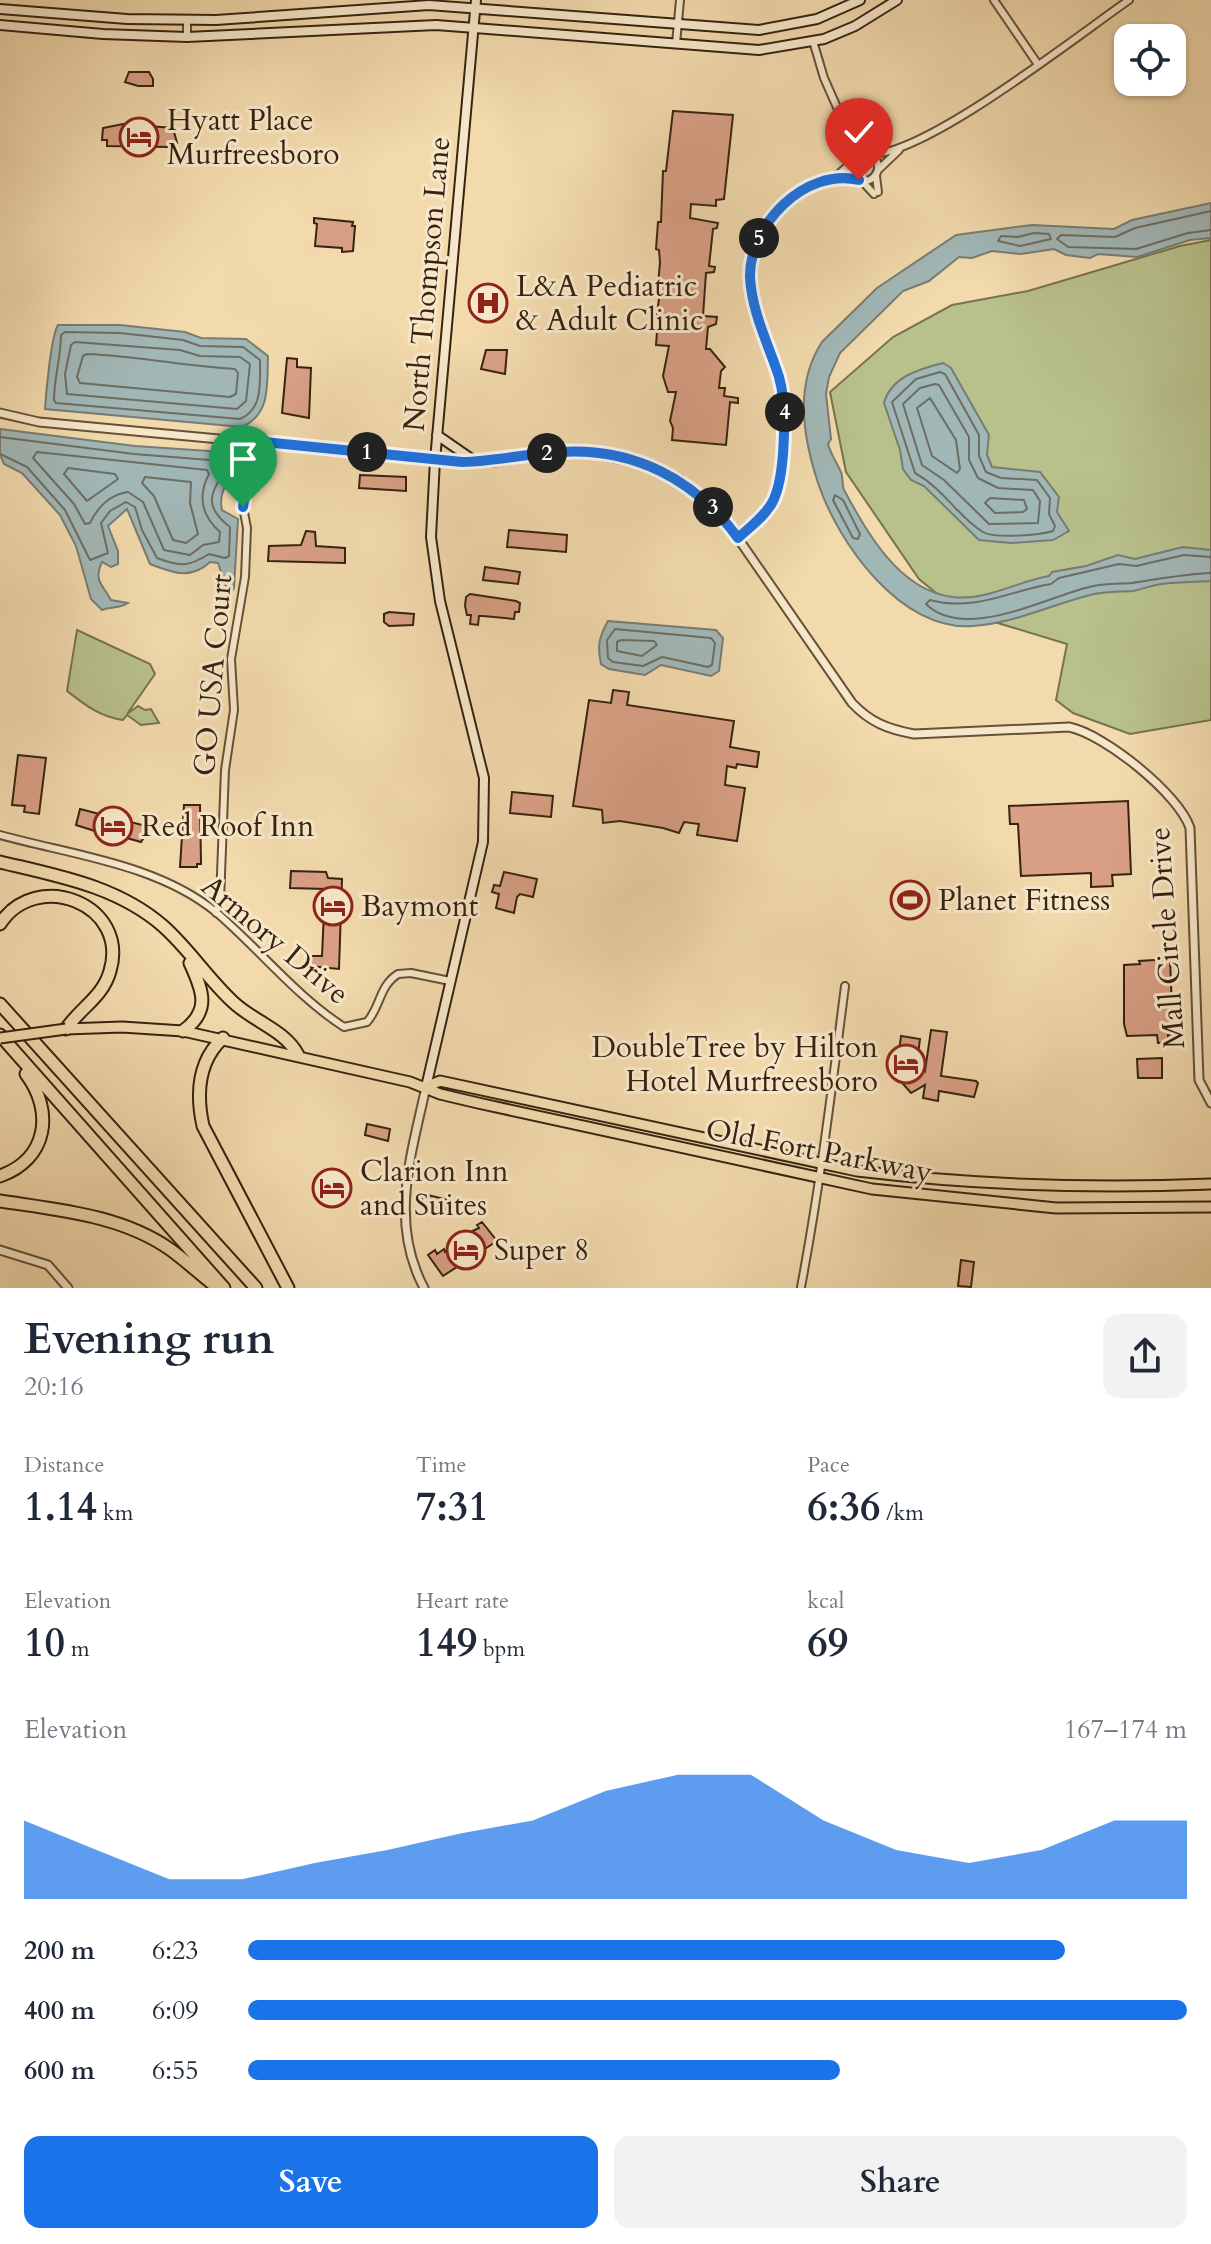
<!DOCTYPE html>
<meta charset="utf-8">
<style>
:root{--surface:#fff;--page:#f2f2f3;--text:#1f2937;--muted:#747a83;--accent:#1a73e8}
body{margin:0;font-family:Cardo,serif;background:var(--page);color:var(--text);height:100vh;display:flex;flex-direction:column;font-size:30px;white-space:nowrap}
*{box-sizing:border-box;margin:0}
p{font-size:26px;color:var(--muted)}
.icon{flex:none;width:44px;height:44px;fill:none;stroke:currentColor;stroke-width:2;stroke-linecap:round;stroke-linejoin:round}
.map{position:relative;height:1288px;overflow:hidden}
.panel{display:flex;flex-direction:column;background:var(--surface);flex:1}
.panel>*{flex:none}
.controls{position:absolute;left:1114px;top:24px;display:grid;gap:16px}
.controls a{display:grid;place-items:center;width:72px;height:72px;border-radius:16px;background:var(--surface);box-shadow:0 2px 6px #0004;font-size:40px}
.pin{position:absolute;display:grid;place-items:center;width:68px;height:68px;color:#fff;margin:-82px -34px;border-radius:50% 50% 50% 0;rotate:-45deg;box-shadow:0 0 8px #0007}
.pin .icon{rotate:45deg}
.km{position:absolute;width:40px;height:40px;margin:-20px;border-radius:50%;background:#222;color:#fff;font-size:22px;line-height:40px;text-align:center}
.round{display:grid;place-items:center;flex:none;width:84px;height:84px;border-radius:16px;background:var(--page)}
.summary{display:flex;align-items:center;justify-content:space-between;height:136px;padding:0 24px}
h1{font-size:44px;font-weight:800;line-height:60px}
.figures{display:grid;grid-template-columns:repeat(3,1fr);gap:12px;height:136px;padding:8px 24px}
.figures div{display:grid;align-content:center}
.figures b{font-size:40px;font-weight:800}
.figures small{font-size:22px;font-weight:400}
.figures p{font-size:22px}
.chart{height:224px;padding:16px 24px}
.chart p{display:flex;justify-content:space-between}
.chart svg{width:100%;height:144px;margin-top:8px;fill:var(--accent);opacity:.7}
.cta{display:flex;gap:16px;margin-top:auto;padding:16px 24px}
.cta a{flex:1;height:92px;border-radius:16px;background:var(--accent);color:#fff;font-size:32px;font-weight:800;line-height:92px;text-align:center}
.cta a+a{background:var(--page);color:var(--text)}
ul{padding:0 24px;list-style:none;font-size:26px}
li{display:grid;grid-template-columns:128px 96px 1fr;align-items:center;height:60px}
li i{height:20px;border-radius:10px;background:var(--accent)}
.map>svg:first-child{display:block}
.green{fill:#b8c08b;stroke:#78724e;stroke-width:2}
.water{fill:#a1b7b6;stroke:#777c74;stroke-width:2}
.lines{fill:none;stroke-linecap:round;stroke-linejoin:round}
.shore{stroke:#6c6d63;stroke-width:2}
.building{fill:#d9a085;stroke:#372310;stroke-width:2}
.minor-casing{stroke:#665137;stroke-width:10}
.tertiary-casing{stroke:#665137;stroke-width:11}
.secondary-casing{stroke:#372310;stroke-width:12}
.primary-casing{stroke:#372310;stroke-width:13}
.motorway-casing{stroke:#372310;stroke-width:15}
.minor{stroke:#f7e7ca;stroke-width:6}
.tertiary{stroke:#f7e7ca;stroke-width:7}
.secondary{stroke:#f7e7ca;stroke-width:8}
.primary{stroke:#f2daad;stroke-width:9}
.motorway{stroke:#f2daad;stroke-width:11}
.primary-bridge-casing{stroke:#372310;stroke-width:13;stroke-linecap:butt}
.primary-bridge{stroke:#f2daad;stroke-width:9}
.route-casing{stroke:#fff;stroke-width:16}
.route{stroke:#1a73e8;stroke-width:10}
.labels{text-anchor:middle;dominant-baseline:central;stroke-width:6;stroke-linejoin:round;paint-order:stroke}
.poi-label{font-size:30px;fill:#372310;stroke:#f7e7ca;text-anchor:start}
.street-label{font-size:30px;fill:#372310;stroke:#f7e7ca}
</style>
<div class="map">
<svg width="1211" height="1288" viewBox="0 0 1211 1288">
<rect width="100%" height="100%" fill="#f2daad"/>
<filter id="stains"><feTurbulence type="fractalNoise" baseFrequency=".0025" numOctaves="4"/><feColorMatrix values="0 0 0 0 .2 0 0 0 0 .09 0 0 0 0 .02 0 0 0 .5 -.17"/></filter>
<radialGradient id="worn" r=".72"><stop offset=".6" stop-color="#630" stop-opacity="0"/><stop offset="1" stop-color="#630" stop-opacity=".3"/></radialGradient>
<path class="green" d="M1211,240V720L1130,734L1073,713L1056,700L1067,644L958,611L919,579L846,472L830,392L893,337L952,305L1028,291L1180,246Z
M77,630L150,664L155,674L127,714L138,706L145,710L151,709L159,723L141,725L127,715L123,720C100,717 85,705 67,691Z"/>
<path class="water" d="M1211,203V238L1190,240L1137,257L1098,254L1090,258L1066,255L1054,249L1021,254L992,251L972,258L959,257L929,281L903,291L840,353L829,377L826,394L831,439L828,444C831,455 836,461 841,472C843,477 842,485 844,490C867,532 899,591 953,597C987,601 1018,581 1049,576L1052,572L1086,566L1118,555L1135,559L1183,547L1211,550V581C1195,582 1178,582 1162,584C1152,585 1143,589 1133,591C1119,592 1104,591 1090,595C1051,605 1015,623 973,626C901,632 838,543 818,483C803,437 794,385 822,342L877,288L956,235L1032,225L1114,229L1132,220Z
M58,325H120L185,332L201,338L246,339L268,356C267,385 271,414 242,427L45,409C46,393 51,336 58,325Z
M943,363L951,368L989,435L987,455L992,467L1040,472L1059,497L1057,512L1069,531L1053,540L1011,543L979,540L924,486L911,480L903,469L900,450L884,403C891,377 919,369 943,363Z
M0,429L135,446L224,452L234,459C234,480 217,488 222,510L238,519L234,588L229,596L218,563L210,562C191,580 173,573 150,564L127,509L108,526L118,551V564L111,567L102,562C93,581 103,585 111,600L128,603C119,609 111,606 102,610L91,599L76,546L60,515L22,473L4,464L0,454Z
M608,621L716,630L723,638L719,671L711,676L661,665L645,675L609,669L601,664C597,646 599,637 608,621Z"/>
<g class="lines">
<path class="shore" d="M1211,211L1135,228L1115,237L1061,235L1057,239L1068,247L1136,249L1188,233L1211,230
M1034,233L1049,234L1051,239L1020,246L998,241L1001,236L1018,237Z
M65,332L120,333L183,340L200,346L243,347L260,360C260,382 263,410 240,419L56,403L54,400C54,378 61,357 61,335Z
M75,342L180,350L200,356L240,357L250,364L246,401L237,409L67,394L65,374L71,345Z
M87,354C137,356 185,366 235,369L238,373L236,394L230,397L80,383L77,377L83,356Z
M940,372L945,374L979,435V456L986,472L1001,478L1037,480L1050,498L1049,514L1055,526L1053,531C1040,535 995,539 983,532C959,518 944,489 915,473L892,402L916,379Z
M935,384L939,385L969,437V460L978,478L998,488L1033,490L1040,501L1038,523L989,524L944,480L922,465L903,404L920,388Z
M930,398L956,440L960,469L957,473L932,456L917,408Z
M0,437L134,454L222,461L226,469C209,494 204,507 230,527L229,556L225,558L209,554C188,567 181,567 157,558L142,530L135,507L126,502L110,511L101,523L108,553L90,560L65,510L27,467L0,454
M37,452L207,470L209,474C197,497 202,516 220,532L219,542L203,545L190,555L164,550L143,502L128,492C110,494 97,508 90,523L85,524L74,504L33,458Z
M68,468L115,474L118,479L87,501L64,474Z
M145,477L191,482L190,503L198,534L186,543L173,540L154,496L142,483Z
M835,495L843,500L860,534L858,539L853,538L833,500Z
M990,498L1024,500L1027,509L1023,512L995,513L985,503Z
M1211,557L1184,555L1136,566L1119,564L1059,578L1051,584C1009,591 974,612 930,600L926,604C964,642 1047,597 1089,587C1103,583 1118,584 1132,583C1159,579 1184,574 1211,573
M615,629L711,638L715,643L712,665L708,667L662,657L643,666L613,662L608,658L607,640Z
M621,640L654,641L657,645L642,656L617,651V642Z"/>
</g>
<path class="building" d="M129,72H149L153,79V86H138L125,82Z
M673,111L733,115L724,199L716,200V206L691,204L690,218L718,223L717,228L713,229L709,266L715,267L714,272L706,273L703,316L717,317L716,324L708,327L706,349H710L725,367L721,371L719,388H725L724,396L738,398V403L730,402L726,445L672,440L673,428L670,421L676,392H668L663,376L669,346L656,345L657,332H654L661,286H658L660,262L659,250L656,249L658,222H661L663,171H666Z
M123,124L173,128L177,143L169,147L107,146V140H102L103,128Z
M314,218L353,222L352,226H355L353,251L342,252V248L315,246L317,224L314,223Z
M486,350H507L505,374L481,369Z
M287,358L297,359V367L311,368L309,418L282,413Z
M360,475L406,477V491L359,488Z
M509,530L567,535L566,552L507,547Z
M306,531L315,532L316,546L345,548V563L268,561L269,546L301,545Z
M485,567L520,572L518,584L483,580Z
M470,594L516,601L520,603L519,612H515L514,619L483,616H479L478,625L470,624L471,615H467L465,606L466,597Z
M389,612L414,614L413,625L389,626L384,622V614Z
M613,690L629,692L627,705L734,721L730,747L759,752L757,767L737,764L736,768L727,766L725,785L745,788L737,841L697,835L699,824L684,822L679,833L663,828L620,821L603,823L602,810L573,806L589,700L611,703Z
M18,755L46,758L39,814L24,812L25,806L12,805Z
M512,792L553,796L551,817L510,813Z
M1128,801L1131,874L1112,875L1113,886L1091,887V873L1021,876L1018,824H1010L1009,806Z
M184,805H200L201,864H197V867H180Z
M80,809L146,826L145,836L141,842L109,833L107,838L100,836L101,833L76,825Z
M291,871L326,872L328,878L342,879L339,969L309,966L310,956H322L325,889L290,888Z
M504,872L537,879L533,897L520,894L517,897L514,913L496,908L499,894L492,892L494,885L500,886Z
M1170,959L1173,1035H1168V1042L1158,1043L1157,1035L1127,1036L1124,1024V965L1140,964L1139,961Z
M931,1030L947,1032L941,1076L976,1081L978,1083L974,1097L939,1091L938,1101L923,1098L925,1085L911,1093L888,1067L898,1060L901,1036L920,1039L917,1061L925,1071Z
M1162,1058V1078H1138L1137,1059Z
M367,1124L390,1129L388,1141L365,1135Z
M428,1195L448,1200V1210L421,1204L423,1196Z
M482,1222L497,1241L443,1276L428,1255L435,1250L437,1254L444,1249L445,1252L466,1238L464,1235L479,1228L477,1225Z
M961,1260L974,1262L971,1287L958,1286Z"/>
<g class="lines">
<g class="minor-casing">
<path id="minor" d="M994,0L1037,63
M187,20V37
M813,41L824,78L847,130L852,160
M676,44L680,0
M849,133L866,152
M850 167a14 14 0 1 1 28 0a14 14 0 1 1-28 0Z
M871,154C926,155 1077,36 1129,0
M878,170L899,150
M876,176L878,192
M832,180L856,178
M832,180L850,164
M862,181L874,194
M0,835C72,855 158,864 217,913C260,950 296,996 344,1027L367,1022C381,1006 379,986 398,974L411,973L450,981
M216,913L220,900L225,770L234,710L231,659L245,577L247,528L243,507L254,441
M801,1287C820,1187 832,1087 845,986"/>
</g>
<g class="tertiary-casing">
<path id="tertiary" d="M0,413L39,422L462,462H495L561,452L589,453L654,466L680,479L724,518L852,703C870,722 887,729 914,734L1069,727C1104,734 1179,794 1190,828L1199,1080L1211,1103
M738,538C750,527 765,517 772,503C783,482 788,423 784,399C780,373 766,349 758,324C739,257 762,199 832,180
M0,1250L48,1265L68,1288
M424,1288C389,1222 411,1156 426,1087"/>
</g>
<g class="secondary-casing">
<path id="secondary" d="M0,9L127,19L216,20L429,5L759,30L817,19L860,0
M0,25L103,34L187,37L436,25L759,50L824,39L855,26L897,0
M437,435L476,462
M426,1087L483,842L484,778L440,601L431,537L435,460L476,0"/>
</g>
<g class="primary-casing">
<path id="primary" d="M66,1029L122,1027L183,1031L410,1082L440,1094L478,1103L872,1189L1056,1208L1211,1207
M426,1087L440,1081L857,1171C975,1185 1092,1189 1211,1184"/>
</g>
<g class="motorway-casing">
<path id="motorway" d="M0,862C58,876 117,886 163,926C189,949 208,979 233,1002C254,1022 285,1030 298,1055
M0,924C36,868 130,904 110,971C103,997 80,1008 66,1029
M0,1004L256,1288
M183,1031C211,1011 203,991 190,963
M0,1035L224,1288
M223,1038C198,1061 196,1094 203,1126L288,1288
M0,1176C48,1159 54,1111 26,1074
M0,1201C58,1210 122,1215 171,1250C186,1261 200,1274 214,1285"/>
</g>
<use href="#minor" class="minor"/>
<use href="#tertiary" class="tertiary"/>
<use href="#secondary" class="secondary"/>
<use href="#primary" class="primary"/>
<use href="#motorway" class="motorway"/>
<g class="primary-bridge-casing">
<path id="primary-bridge" d="M0,1038L66,1029"/>
</g>
<use href="#primary-bridge" class="primary-bridge"/>
</g>
<g class="lines">
<g class="route-casing">
<path id="route" d="M243,507L254,441L462,462C495,461 526,454 559,452C633,447 695,479 738,538C750,527 764,517 772,503C786,478 787,404 779,377C768,343 752,313 750,277C749,225 805,167 859,180"/>
</g>
<use href="#route" class="route"/>
</g>
<defs>
<g id="hotel-ring" transform="scale(2)"><circle r="9.5" fill="#f7e7ca" stroke="#8f2418" stroke-width="1.5"/><path d="M-6-4.5h1.5V1H6V5H4.5V3h-9V5H-6ZM-4 0a1.8 1.8 0 1 1 3.6 0ZM.5 0V-2.5h3Q6-2.5 6 0Z" fill="#8f2418"/></g>
<g id="hospital-ring" transform="scale(2)"><circle r="9.5" fill="#f7e7ca" stroke="#8f2418" stroke-width="1.5"/><path d="M-5-5h3v3.5h4V-5h3V5h-3V1.5h-4V5h-3Z" fill="#8f2418"/></g>
<g id="stadium-ring" transform="scale(2)"><circle r="9.5" fill="#f7e7ca" stroke="#8f2418" stroke-width="1.5"/><path d="M0-5a6.5 5 0 1 0 0 10a6.5 5 0 1 0 0-10ZM-3.5-1.8h7v3.6h-7Z" fill="#8f2418"/></g>
</defs>
<g fill-rule="evenodd">
<use href="#hotel-ring" x="139" y="137"/>
<use href="#hospital-ring" x="488" y="303"/>
<use href="#hotel-ring" x="113" y="826"/>
<use href="#stadium-ring" x="910" y="900"/>
<use href="#hotel-ring" x="333" y="906"/>
<use href="#hotel-ring" x="906" y="1064"/>
<use href="#hotel-ring" x="332" y="1188"/>
<use href="#hotel-ring" x="466" y="1250"/>
</g>
<g class="labels">
<g class="poi-label">
<text x="167" y="120">Hyatt Place<tspan x="167" dy="34">Murfreesboro</tspan></text>
<text x="516" y="286">L&amp;A Pediatric<tspan x="516" dy="34">&amp; Adult Clinic</tspan></text>
<text x="141" y="826">Red Roof Inn</text>
<text x="938" y="900">Planet Fitness</text>
<text x="361" y="906">Baymont</text>
<text x="878" y="1047" text-anchor="end">DoubleTree by Hilton<tspan x="878" dy="34">Hotel Murfreesboro</tspan></text>
<text x="360" y="1171">Clarion Inn<tspan x="360" dy="34">and Suites</tspan></text>
<text x="494" y="1250">Super 8</text>
</g>
<g class="street-label">
<text transform="translate(427 284) rotate(-85)">North Thompson Lane</text>
<text transform="translate(213 675) rotate(-85)">GO USA Court</text>
<text transform="translate(1167 938) rotate(-94)">Mall Circle Drive</text>
<text transform="translate(275 940) rotate(40)">Armory Drive</text>
<text transform="translate(819 1151) rotate(11)">Old Fort Parkway</text>
</g>
</g>
<rect width="100%" height="100%" filter="url(#stains)"/>
<rect width="100%" height="100%" fill="url(#worn)"/>
</svg>
<div class="controls">
<a><svg class="icon" aria-label="locate" viewBox="0 0 24 24"><circle cx="12" cy="12" r="6"/><path d="M12 2v4M12 18v4M2 12h4M18 12h4"/></svg></a>
</div>
<div class="pin" style="left:243px;top:507px;background:#1e9e55"><svg class="icon" aria-label="arrive" viewBox="0 0 24 24"><path d="M6 21V4h12l-3 4 3 4H6"/></svg></div>
<div class="pin" style="left:859px;top:180px;background:#d93025"><svg class="icon" aria-label="check" viewBox="0 0 24 24"><path d="M5 12l5 5 9-10"/></svg></div>
<b class="km" style="left:367px;top:452px">1</b>
<b class="km" style="left:547px;top:453px">2</b>
<b class="km" style="left:713px;top:507px">3</b>
<b class="km" style="left:785px;top:412px">4</b>
<b class="km" style="left:759px;top:238px">5</b>
</div>
<section class="panel">
<div class="summary"><div><h1>Evening run</h1><p>20:16</p></div><a class="round"><svg class="icon" aria-label="share" viewBox="0 0 24 24"><path d="M12 15V3M7 8l5-5 5 5M5 13v7h14v-7"/></svg></a></div>
<div class="figures">
<div><p>Distance</p><b>1.14<small> km</small></b></div>
<div><p>Time</p><b>7:31</b></div>
<div><p>Pace</p><b>6:36<small> /km</small></b></div>
</div>
<div class="figures">
<div><p>Elevation</p><b>10<small> m</small></b></div>
<div><p>Heart rate</p><b>149<small> bpm</small></b></div>
<div><p>kcal</p><b>69</b></div>
</div>
<div class="chart"><p><span>Elevation</span>167–174 m</p>
<svg viewBox="0 0 160 44" preserveAspectRatio="none"><path d="M0 44V20L10 29L20 38L30 38L40 33L50 29L60 24L70 20L80 11L90 6L100 6L110 20L120 29L130 33L140 29L150 20L160 20V44z"/></svg>
</div>
<ul>
<li><b>200 m</b>6:23<i style="width:87%"></i></li>
<li><b>400 m</b>6:09<i style="width:100%"></i></li>
<li><b>600 m</b>6:55<i style="width:63%"></i></li>
</ul>
<div class="cta"><a>Save</a><a>Share</a></div>
</section>
